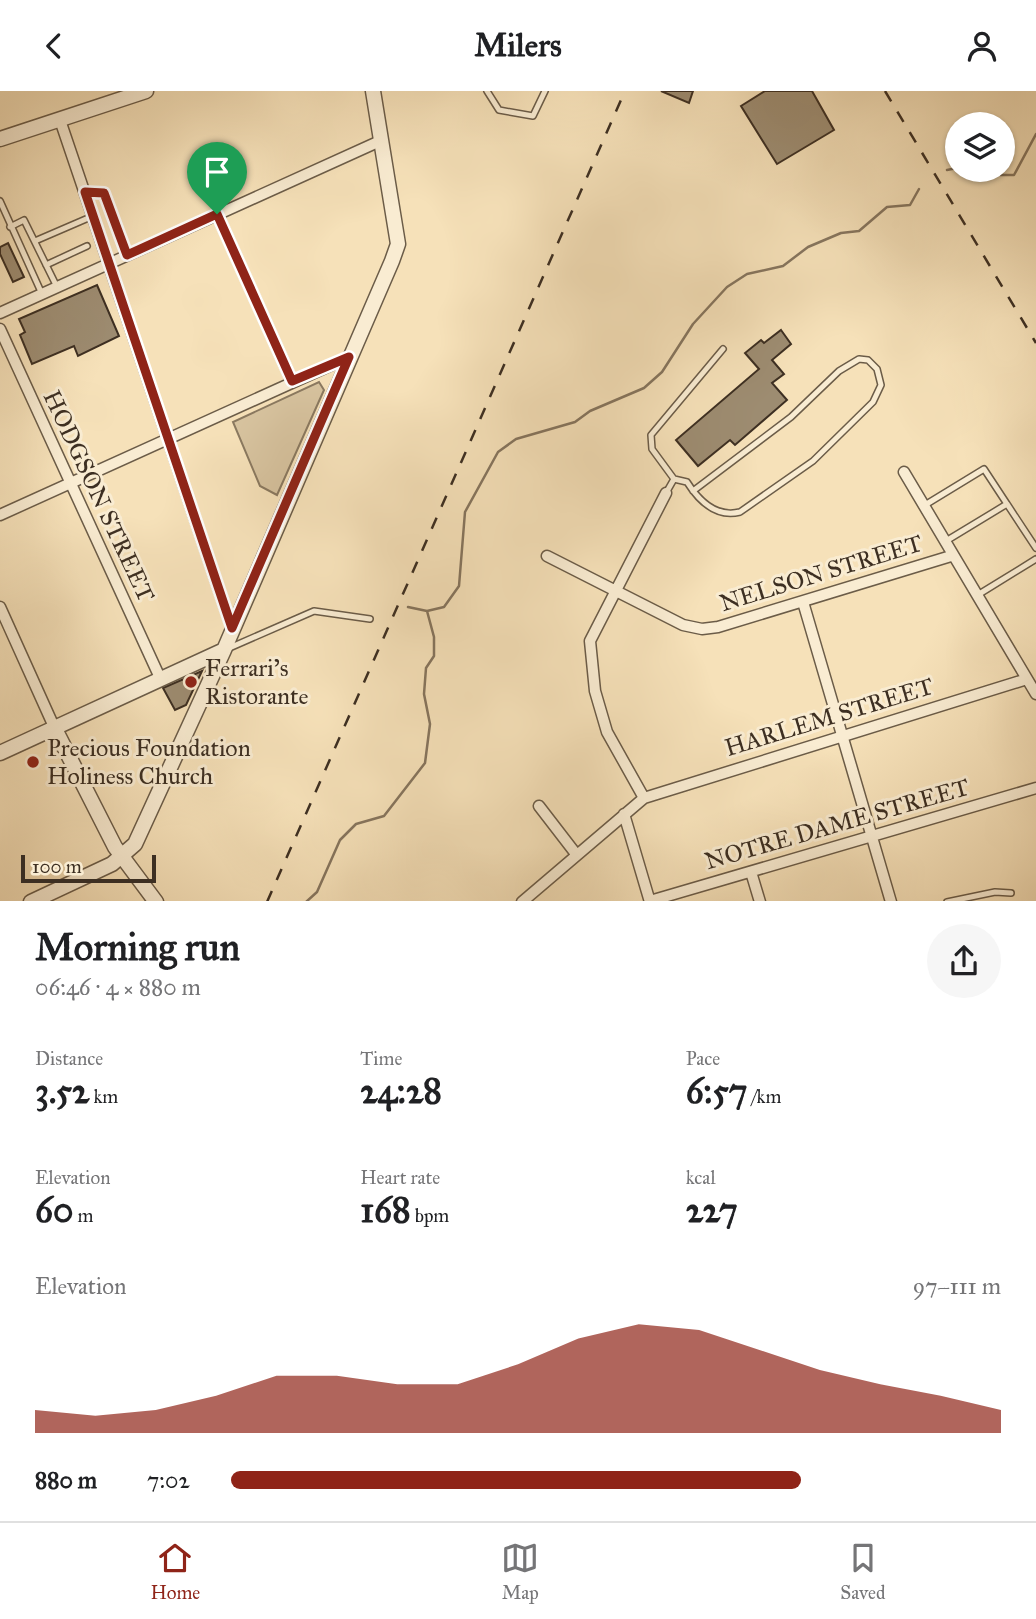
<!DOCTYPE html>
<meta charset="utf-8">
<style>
:root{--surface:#fff;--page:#f6f6f6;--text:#202124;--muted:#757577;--line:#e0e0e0;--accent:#8f2418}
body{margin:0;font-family:"IM FELL Great Primer",serif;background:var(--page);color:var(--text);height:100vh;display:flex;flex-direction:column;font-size:26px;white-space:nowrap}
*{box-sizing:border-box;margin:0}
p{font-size:23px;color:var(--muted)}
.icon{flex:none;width:38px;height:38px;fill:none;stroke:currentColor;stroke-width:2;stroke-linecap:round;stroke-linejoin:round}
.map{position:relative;height:810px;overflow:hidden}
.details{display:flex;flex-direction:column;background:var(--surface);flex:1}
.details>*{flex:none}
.buttons{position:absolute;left:945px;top:21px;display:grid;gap:14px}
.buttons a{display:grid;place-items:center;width:70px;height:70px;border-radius:50%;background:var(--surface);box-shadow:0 2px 5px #0004;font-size:35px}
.scale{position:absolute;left:21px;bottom:18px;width:135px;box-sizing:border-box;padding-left:7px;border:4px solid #3d2f22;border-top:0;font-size:19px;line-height:24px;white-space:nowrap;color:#3d2f22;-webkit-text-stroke:5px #f9ecd2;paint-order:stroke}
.pin{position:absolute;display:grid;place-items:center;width:60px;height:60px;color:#fff;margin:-72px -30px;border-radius:50% 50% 50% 0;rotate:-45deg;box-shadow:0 0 7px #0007}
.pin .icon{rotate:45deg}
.round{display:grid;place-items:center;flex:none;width:74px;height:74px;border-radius:37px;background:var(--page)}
.overview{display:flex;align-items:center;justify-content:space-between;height:119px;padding:0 35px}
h1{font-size:38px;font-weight:700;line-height:52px}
.figures{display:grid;grid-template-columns:repeat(3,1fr);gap:10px;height:119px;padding:7px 35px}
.figures div{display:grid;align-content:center}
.figures b{font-size:35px;font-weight:700}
.figures small{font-size:19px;font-weight:400}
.figures p{font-size:19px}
.chart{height:196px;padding:14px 35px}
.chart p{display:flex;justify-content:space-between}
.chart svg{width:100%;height:126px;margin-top:7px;fill:var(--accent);opacity:.7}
ul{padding:0 35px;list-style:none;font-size:23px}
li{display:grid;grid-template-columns:112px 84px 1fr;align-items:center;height:52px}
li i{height:18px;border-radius:9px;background:var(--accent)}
header{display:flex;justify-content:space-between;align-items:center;height:91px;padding:0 35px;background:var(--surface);font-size:32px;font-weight:700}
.tabs{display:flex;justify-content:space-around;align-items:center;height:98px;border-top:2px solid var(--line);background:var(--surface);font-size:19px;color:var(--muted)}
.tabs a{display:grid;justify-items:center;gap:4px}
.tabs .selected{color:var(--accent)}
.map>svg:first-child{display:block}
.green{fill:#d7c39f;stroke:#8a7960;stroke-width:2}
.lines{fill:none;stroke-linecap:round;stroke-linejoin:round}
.stream{stroke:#86755e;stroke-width:2.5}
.building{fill:#9d8c71;stroke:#3d2f22;stroke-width:2}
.service-casing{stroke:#6b5c48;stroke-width:8}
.minor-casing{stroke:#6b5c48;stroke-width:13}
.tertiary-casing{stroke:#6b5c48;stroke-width:17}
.service{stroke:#f9ecd2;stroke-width:5}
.minor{stroke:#f9ecd2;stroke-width:10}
.tertiary{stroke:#f9ecd2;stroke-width:14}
.rail{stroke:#3d2f22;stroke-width:2.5;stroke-dasharray:12 12;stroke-linecap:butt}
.route-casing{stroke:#fff;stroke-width:14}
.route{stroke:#8f2418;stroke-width:9}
.poi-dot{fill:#8f2418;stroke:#f9ecd2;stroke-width:2.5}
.labels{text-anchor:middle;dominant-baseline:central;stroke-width:6;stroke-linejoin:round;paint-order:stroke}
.street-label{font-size:24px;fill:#3d2f22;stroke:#f9ecd2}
.poi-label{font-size:24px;fill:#3d2f22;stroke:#f9ecd2;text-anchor:start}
</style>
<header><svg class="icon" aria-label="back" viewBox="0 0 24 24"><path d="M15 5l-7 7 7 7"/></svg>Milers<svg class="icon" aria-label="person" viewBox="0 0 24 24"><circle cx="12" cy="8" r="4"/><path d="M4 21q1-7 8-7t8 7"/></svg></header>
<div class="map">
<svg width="1036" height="811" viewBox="0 0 1036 811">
<rect width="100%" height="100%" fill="#f6e1b9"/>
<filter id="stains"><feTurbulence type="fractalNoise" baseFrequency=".00286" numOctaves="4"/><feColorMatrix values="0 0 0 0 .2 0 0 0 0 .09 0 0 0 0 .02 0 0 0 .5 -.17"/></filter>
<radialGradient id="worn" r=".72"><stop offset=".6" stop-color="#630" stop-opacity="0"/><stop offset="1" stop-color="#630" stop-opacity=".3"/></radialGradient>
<path class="green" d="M319,291L324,299L277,404L260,395L233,331Z"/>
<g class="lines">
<path class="stream" d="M947,79L957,77
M991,79L1000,84H1014L1036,43
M408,516L427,520
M306,811L317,801L340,749L356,733L384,725L425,672L430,633L424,603L426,577L434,565V546L427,520L444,516L459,495L465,421L498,361L516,348L575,331L590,320L644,297L662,281L693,233L727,196L747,183L783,175L808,156L841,142L859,140L887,116L910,114L919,98"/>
</g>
<path class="building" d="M661,0H693L689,12Z
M765,0H812L834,39L777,73L741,15Z
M8,152L24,186L13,191L0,163V156Z
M97,194L119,245L78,265L74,255L32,273L20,244L25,241L19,228Z
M781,239L791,253L772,269L784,283L772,292L787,309L735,354L730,349L698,375L676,349L759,278L745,262L761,249L764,252Z
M202,580L186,614L175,619L163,597Z"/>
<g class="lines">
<g class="service-casing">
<path id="service" d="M487,0L499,19L533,25L545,0
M86,101L104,102L127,164
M0,110L42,203
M10,136L24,129L57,196
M35,150L93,125
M46,174L87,155
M674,388L687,391C699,410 716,427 740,421L813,370L873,311L881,294L877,278L868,269L859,268L839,280L791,326L693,400
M666,402L674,388L652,358L651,344L723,258
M1007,413L1036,457
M925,414L984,378L1007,413L946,450
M976,505L1036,468
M227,558L314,520L370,528
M947,811L995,801L1011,802"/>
</g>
<g class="minor-casing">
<path id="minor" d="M60,29L232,537
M217,123L292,290
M0,222L380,50
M0,238L161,589
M904,381L1036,603
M0,424L349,266
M547,465L683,534L702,538L718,536L951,465
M803,511L891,811
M0,516L55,638
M644,707L607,641L595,600L590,550L666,402
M539,715L576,763
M624,723L650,811
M751,781L760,811
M650,810L1036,697
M522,811L644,707L1027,588"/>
</g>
<g class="tertiary-casing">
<path id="tertiary" d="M0,48L146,0
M55,638L115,756L156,811
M0,662L224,559
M31,811L112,773L135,753L224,559L392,170L398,153L373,0"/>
</g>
<use href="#service" class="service"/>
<use href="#minor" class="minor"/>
<use href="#tertiary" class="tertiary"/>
<path class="rail" d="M885,0L1036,252
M267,811L625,0"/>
</g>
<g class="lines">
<g class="route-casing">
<path id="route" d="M85,101L104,102L127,164L217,123L292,290L349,266L232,537Z"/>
</g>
<use href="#route" class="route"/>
</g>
<g class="poi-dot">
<circle cx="191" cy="591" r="7"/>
<circle cx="33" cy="671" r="7"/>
</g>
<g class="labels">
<g class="street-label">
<text transform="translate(99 405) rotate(65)">HODGSON STREET</text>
<text transform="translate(821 482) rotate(-17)">NELSON STREET</text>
<text transform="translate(829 626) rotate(-17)">HARLEM STREET</text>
<text transform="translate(837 733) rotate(-16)">NOTRE DAME STREET</text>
</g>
<g class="poi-label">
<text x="205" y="577">Ferrari's<tspan x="205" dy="28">Ristorante</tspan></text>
<text x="47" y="657">Precious Foundation<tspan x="47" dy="28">Holiness Church</tspan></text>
</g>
</g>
<rect width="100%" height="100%" filter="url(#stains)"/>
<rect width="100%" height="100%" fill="url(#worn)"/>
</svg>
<div class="buttons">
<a><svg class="icon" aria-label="layers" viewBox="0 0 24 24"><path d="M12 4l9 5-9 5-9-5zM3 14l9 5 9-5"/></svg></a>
</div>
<div class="scale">100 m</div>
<div class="pin" style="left:217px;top:123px;background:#1e9e55"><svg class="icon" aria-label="arrive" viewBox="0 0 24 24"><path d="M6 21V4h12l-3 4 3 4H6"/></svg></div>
</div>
<section class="details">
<div class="overview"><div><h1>Morning run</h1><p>06:46 · 4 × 880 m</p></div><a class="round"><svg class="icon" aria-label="share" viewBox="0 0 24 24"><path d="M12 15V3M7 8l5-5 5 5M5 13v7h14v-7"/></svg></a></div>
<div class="figures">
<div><p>Distance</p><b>3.52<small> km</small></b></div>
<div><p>Time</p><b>24:28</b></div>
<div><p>Pace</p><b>6:57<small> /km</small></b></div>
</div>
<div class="figures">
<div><p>Elevation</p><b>60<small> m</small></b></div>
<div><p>Heart rate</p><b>168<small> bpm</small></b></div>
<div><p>kcal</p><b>227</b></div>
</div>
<div class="chart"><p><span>Elevation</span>97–111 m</p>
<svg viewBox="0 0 160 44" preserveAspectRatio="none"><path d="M0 44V36L10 38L20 36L30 31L40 24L50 24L60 27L70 27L80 20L90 11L100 6L110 8L120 15L130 22L140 27L150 31L160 36V44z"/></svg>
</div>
<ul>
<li><b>880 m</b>7:02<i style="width:74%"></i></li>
</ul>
</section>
<nav class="tabs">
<a class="selected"><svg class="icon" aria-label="home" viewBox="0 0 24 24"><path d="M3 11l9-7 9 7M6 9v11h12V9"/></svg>Home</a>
<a><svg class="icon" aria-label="map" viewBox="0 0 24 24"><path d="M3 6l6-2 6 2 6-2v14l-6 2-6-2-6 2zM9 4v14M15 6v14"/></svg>Map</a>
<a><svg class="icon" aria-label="saved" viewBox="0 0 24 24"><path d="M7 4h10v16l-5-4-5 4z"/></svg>Saved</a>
</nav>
